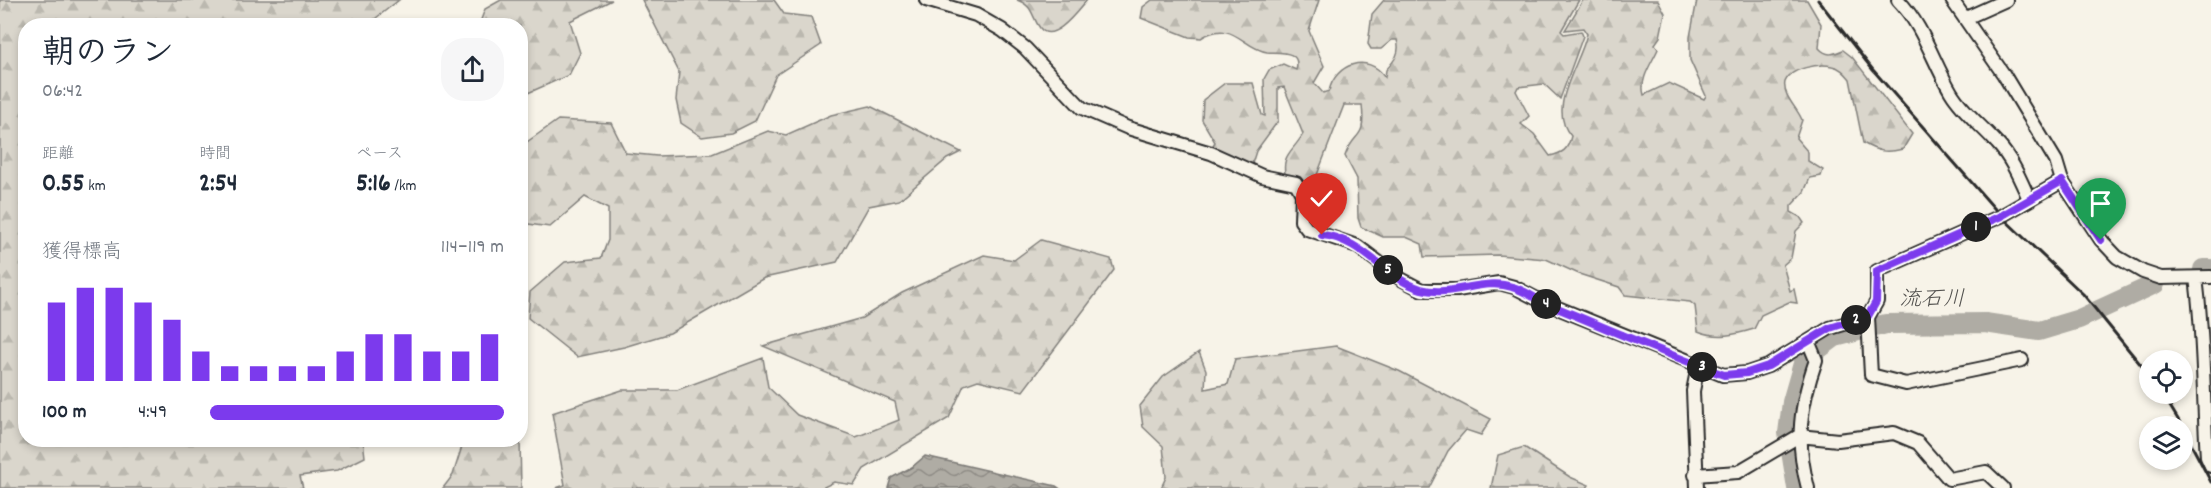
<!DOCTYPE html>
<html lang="ja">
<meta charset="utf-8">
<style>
:root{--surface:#fff;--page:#f6f6f7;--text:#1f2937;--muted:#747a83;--accent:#7c3aed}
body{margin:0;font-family:Dekko,"Klee One",sans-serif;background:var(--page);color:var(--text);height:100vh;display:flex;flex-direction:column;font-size:22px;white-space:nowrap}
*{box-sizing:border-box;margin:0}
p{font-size:20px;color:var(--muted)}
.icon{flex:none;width:33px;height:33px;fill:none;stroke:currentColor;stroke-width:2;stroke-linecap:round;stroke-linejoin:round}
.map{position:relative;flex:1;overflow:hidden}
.side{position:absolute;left:18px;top:18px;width:510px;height:429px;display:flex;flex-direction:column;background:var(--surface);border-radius:24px;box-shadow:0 3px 9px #0003}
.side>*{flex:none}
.fabs{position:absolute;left:2139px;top:350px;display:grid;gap:12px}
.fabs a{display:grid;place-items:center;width:54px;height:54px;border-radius:50%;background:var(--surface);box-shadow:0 3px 9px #0003;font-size:30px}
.pin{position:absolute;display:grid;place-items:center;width:51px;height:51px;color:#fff;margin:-62px -26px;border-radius:50% 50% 50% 0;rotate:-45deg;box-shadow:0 0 6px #0007}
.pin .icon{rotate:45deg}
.km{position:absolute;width:30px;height:30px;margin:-15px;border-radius:50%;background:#222;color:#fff;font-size:16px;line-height:30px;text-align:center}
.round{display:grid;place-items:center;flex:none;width:63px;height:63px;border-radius:24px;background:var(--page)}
.headline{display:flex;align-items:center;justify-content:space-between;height:102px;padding:0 24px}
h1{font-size:33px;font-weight:700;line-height:45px}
.metrics{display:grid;grid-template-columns:repeat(3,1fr);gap:9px;height:102px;padding:6px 24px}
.metrics div{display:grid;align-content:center}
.metrics b{font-size:26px;font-weight:700}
.metrics small{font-size:16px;font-weight:400}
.metrics p{font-size:16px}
.chart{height:168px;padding:12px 24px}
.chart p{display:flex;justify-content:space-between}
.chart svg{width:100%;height:108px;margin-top:6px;stroke:var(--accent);stroke-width:6}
ul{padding:0 24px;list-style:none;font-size:20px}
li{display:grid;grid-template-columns:96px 72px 1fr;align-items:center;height:45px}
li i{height:15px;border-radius:8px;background:var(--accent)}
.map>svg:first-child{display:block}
.forest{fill:url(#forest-firs);stroke:#82807c;stroke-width:1.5}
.water{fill:url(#water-waves);stroke:#7a7874;stroke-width:1.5}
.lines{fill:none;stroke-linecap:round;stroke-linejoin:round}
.river{stroke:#afaca4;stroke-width:20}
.street-casing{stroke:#2b2b2b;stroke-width:16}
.street{stroke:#f7f3e8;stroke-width:12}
.rail{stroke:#2b2b2b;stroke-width:3}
.route-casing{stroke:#fff;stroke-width:12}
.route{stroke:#7c3aed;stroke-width:8}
.labels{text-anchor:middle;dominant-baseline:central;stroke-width:4.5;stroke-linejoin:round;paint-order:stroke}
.water-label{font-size:22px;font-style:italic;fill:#53524f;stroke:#f7f3e8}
</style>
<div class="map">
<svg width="2211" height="488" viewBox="0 0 2211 488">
<defs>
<pattern id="forest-firs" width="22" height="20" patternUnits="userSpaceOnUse" patternTransform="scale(1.5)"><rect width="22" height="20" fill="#dad6cc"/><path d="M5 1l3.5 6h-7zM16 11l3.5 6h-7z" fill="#bbb8af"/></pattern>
<pattern id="water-waves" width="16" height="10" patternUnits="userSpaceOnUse" patternTransform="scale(1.5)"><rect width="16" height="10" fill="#afaca4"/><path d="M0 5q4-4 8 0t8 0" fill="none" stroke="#8f8c86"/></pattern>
</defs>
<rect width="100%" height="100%" fill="#f7f3e8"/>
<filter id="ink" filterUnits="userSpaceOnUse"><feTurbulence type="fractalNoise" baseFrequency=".0167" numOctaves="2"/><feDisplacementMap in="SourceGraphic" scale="12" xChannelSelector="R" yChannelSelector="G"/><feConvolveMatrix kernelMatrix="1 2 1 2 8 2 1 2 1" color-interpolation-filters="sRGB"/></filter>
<g filter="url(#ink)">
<path class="forest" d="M0,0H399L367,25L26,26V440H363L365,457L337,471L300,476L303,488H0Z
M501,0H612L570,21L580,53L569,75L521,96L520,26L479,25L485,9Z
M642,0H774L784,14L811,17L821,45L776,75L755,121L731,133L702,137L681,123L676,100L679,72Z
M1017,0H1087C1079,9 1053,45 1040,28C1031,16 1034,6 1017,0Z
M1152,0H1319L1309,31L1324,66L1314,83L1323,93L1329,91C1335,64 1368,52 1385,77L1386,70C1394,61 1401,53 1397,40H1392L1381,49H1371L1368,44L1372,14L1384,0H1579L1561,31L1564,34L1581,31L1583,36L1560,99L1544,84L1518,87L1516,91L1529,116L1521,124L1534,134L1550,156C1563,153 1568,150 1571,136C1546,108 1580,65 1587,34L1583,28L1565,30L1583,0H1658L1665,13L1660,37L1655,44L1658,49C1652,63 1639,79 1644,95L1669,83L1704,99L1706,96L1690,60V37L1697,0H1807L1821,24L1819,48C1827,57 1834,54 1843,50L1852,57L1912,134L1903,149C1886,153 1878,152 1863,143L1850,79C1845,73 1840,67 1832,66C1819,63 1790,68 1785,82C1782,95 1798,109 1802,120L1796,138L1808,152V161L1823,170L1821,176L1810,178L1804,192L1791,206V212L1800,217L1804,223L1796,231L1791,258L1783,265L1790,291L1794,289L1797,303L1789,302L1761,315L1754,329C1734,335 1718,339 1698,331L1695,306L1690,302L1625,295L1619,287L1579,274L1546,259L1498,255L1424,257L1422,244L1406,237H1383L1361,227L1358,218L1357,179L1345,156C1355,129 1366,142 1362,105H1344L1317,175L1301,185L1286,179C1280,154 1293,152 1303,134L1284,87L1278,88V121L1256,151L1251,167L1211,148L1215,142L1202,120L1203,100L1225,83H1253L1262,115L1265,116L1264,79L1269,70L1283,64L1296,70C1302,50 1280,53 1267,52C1243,49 1233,18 1201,38L1189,37L1141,18L1143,7Z
M870,106L961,152L947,159L899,200L869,206L837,262L764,278L670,333L624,347L577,357L528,318L530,292L565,262L601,258L608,240V209L585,197L550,227L521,223V143L524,144L558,120L611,123L626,153L657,156L712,154L768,131L786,135L831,115Z
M1041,240L1111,259L1114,270L1023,391L978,380L964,385L949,418L864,469L854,485L834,482L822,488H556L565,485L552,413L622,390H677L763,358L768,387L797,415L856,437L899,420L895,402L763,346L862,318L902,293L984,255L1014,260Z
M1336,346L1399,371L1491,419L1481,435L1466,430L1448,451L1429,488H1161L1166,477L1163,446L1143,427L1140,406L1163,377L1199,352L1206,370L1205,389L1228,384L1235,359Z
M464,440H520L521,488H443L453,475Z
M1524,447L1570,477L1589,485L1587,488H1491L1498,455Z"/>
<path class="water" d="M925,456L1056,486L1059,488H888L891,478L912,467Z"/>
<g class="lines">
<path class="river" d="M2203,269H2211
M1797,488L1788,433L1792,402L1804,360L1835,337L1886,324L1985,323L2039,331L2079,319L2155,284"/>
<g class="street-casing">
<path id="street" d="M926,0L976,15L1002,30L1025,48L1082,108L1128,128L1211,153L1262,176L1296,183L1302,194L1301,221L1307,229L1357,246L1401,279L1422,290H1457L1499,283L1514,287L1543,302L1723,375L1747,373L1768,366L1830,328L1868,317L1877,301V271L2001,216L2062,181
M1898,0C1924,27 1932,60 1951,92C1963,112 1982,126 1997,143C2012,159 2020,179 2029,199
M1952,0L2004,75L2056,161L2062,181L2101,240L2117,257L2143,272L2161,278L2211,277
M1966,18L2006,0
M2196,278C2204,337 2203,397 2207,457L2211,466
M1868,317L1871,375L1906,384L2022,360
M1695,475L1738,472L1799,436L1838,440L1894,433L1918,443L1949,479L1986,472L2003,488
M1697,488L1693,391L1698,366
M1808,488C1795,440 1800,406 1816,360L1809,343"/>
</g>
<use href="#street" class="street"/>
<path class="rail" d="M1818,0L1873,70L2001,216L2083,294L2150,376
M2162,393L2182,426
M2182,427L2211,482"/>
</g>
</g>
<g class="lines" filter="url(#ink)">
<g class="route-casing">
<path id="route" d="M1322,235C1363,239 1384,278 1421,289C1451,298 1483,277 1512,287C1524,290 1534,298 1545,303C1604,327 1663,353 1724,375L1747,373L1768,366L1830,328L1868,316L1876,302L1877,271L2001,216L2062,181L2101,240"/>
</g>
<use href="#route" class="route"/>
</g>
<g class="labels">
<g class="water-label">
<text x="1932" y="300">流石川</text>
</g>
</g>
</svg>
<div class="fabs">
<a><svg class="icon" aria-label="locate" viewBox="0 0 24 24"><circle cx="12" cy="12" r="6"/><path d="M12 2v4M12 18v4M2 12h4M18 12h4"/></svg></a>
<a><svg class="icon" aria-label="layers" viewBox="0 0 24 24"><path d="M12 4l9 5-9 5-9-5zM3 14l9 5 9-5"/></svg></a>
</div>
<div class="pin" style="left:2101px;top:240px;background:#1e9e55"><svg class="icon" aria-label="arrive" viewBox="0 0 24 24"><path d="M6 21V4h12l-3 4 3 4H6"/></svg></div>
<div class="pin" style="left:1322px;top:235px;background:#d93025"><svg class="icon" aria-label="check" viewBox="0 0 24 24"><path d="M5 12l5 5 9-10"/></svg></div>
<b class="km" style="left:1976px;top:227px">1</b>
<b class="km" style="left:1856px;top:320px">2</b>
<b class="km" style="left:1702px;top:367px">3</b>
<b class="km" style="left:1546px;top:304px">4</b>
<b class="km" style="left:1388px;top:270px">5</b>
<section class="side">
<div class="headline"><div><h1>朝のラン</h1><p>06:42</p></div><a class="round"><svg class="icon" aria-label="share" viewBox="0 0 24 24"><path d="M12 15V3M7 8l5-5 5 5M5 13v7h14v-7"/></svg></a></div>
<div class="metrics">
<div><p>距離</p><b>0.55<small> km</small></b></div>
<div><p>時間</p><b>2:54</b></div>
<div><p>ペース</p><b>5:16<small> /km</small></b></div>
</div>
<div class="chart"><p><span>獲得標高</span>114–119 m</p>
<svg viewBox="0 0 160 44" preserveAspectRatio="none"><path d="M5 44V12M15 44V6M25 44V6M35 44V12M45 44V19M55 44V32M65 44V38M75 44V38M85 44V38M95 44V38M105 44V32M115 44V25M125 44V25M135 44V32M145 44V32M155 44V25"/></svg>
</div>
<ul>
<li><b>100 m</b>4:49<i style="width:100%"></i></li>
</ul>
</section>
</div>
